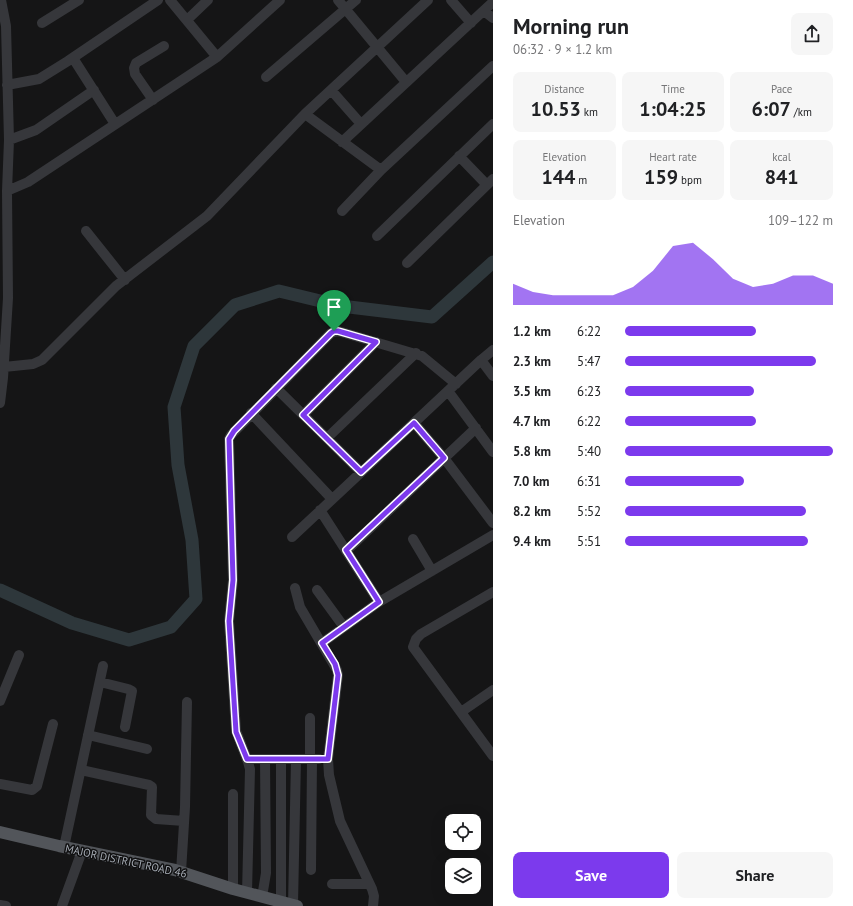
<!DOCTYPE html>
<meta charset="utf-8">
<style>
:root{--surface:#fff;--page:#f6f6f6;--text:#202124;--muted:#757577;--accent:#7c3aed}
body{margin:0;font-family:"PT Sans",sans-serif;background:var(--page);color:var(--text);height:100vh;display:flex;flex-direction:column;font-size:15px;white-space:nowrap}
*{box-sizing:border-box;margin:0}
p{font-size:13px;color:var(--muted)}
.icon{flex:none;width:22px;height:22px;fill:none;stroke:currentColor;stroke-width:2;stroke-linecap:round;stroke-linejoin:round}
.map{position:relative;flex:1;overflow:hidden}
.details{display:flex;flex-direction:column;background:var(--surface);width:360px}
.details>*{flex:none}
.fabs{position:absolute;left:445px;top:814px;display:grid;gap:8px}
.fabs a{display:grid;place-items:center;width:36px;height:36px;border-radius:8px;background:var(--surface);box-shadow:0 4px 16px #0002;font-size:20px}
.pin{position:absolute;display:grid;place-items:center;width:34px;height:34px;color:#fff;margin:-41px -17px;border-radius:50% 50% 50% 0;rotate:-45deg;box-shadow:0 0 4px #0007}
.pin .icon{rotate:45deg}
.round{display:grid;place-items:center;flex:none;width:42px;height:42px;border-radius:8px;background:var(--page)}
.overview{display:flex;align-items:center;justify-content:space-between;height:68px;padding:0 20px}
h1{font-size:22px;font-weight:700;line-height:30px}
.stats{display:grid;grid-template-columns:repeat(3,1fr);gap:6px;height:68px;padding:4px 20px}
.stats div{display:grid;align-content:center;border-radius:8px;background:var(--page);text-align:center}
.stats b{font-size:20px;font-weight:700}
.stats small{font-size:11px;font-weight:400}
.stats p{font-size:11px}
.chart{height:112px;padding:8px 20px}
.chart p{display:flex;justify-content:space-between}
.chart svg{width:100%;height:72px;margin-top:4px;fill:var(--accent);opacity:.7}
.cta{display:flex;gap:8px;margin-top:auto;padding:8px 20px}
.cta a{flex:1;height:46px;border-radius:8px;background:var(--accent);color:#fff;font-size:16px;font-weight:700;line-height:46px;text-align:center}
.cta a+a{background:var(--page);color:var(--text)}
ul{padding:0 20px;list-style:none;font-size:13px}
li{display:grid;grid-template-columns:64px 48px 1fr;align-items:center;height:30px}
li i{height:10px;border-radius:5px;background:var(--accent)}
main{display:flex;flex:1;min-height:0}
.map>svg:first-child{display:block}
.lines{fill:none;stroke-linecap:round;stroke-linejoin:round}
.river{stroke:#2e373b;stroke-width:13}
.minor{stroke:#36373b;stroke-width:10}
.major{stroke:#52555a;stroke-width:12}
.route-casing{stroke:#fff;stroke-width:8}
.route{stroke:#7c3aed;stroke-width:5}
.labels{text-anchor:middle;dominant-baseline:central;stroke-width:3;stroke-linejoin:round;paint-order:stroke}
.street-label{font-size:11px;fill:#a7adb6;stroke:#101011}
</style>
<main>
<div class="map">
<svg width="493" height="906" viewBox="0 0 493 906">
<rect width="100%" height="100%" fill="#151516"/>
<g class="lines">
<path class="river" d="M0,590L72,623L129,640L171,627L196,599L192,540L178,465L174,407L194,346L235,305L279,291L341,306L432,317L493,262"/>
<path class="minor" d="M170,0L217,57
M338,0L406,82
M451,0L471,23
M484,11L493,18
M187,20L208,0
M42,23L79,0
M73,58L115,124
M266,77L356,0
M7,85L39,79L68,61L158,0
M331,90L361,124
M153,100L135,74L134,68L136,63L164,46
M305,114L381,170
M9,140L36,130L94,90
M342,142L493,2
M459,156L487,185
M7,191L28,182L217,57L280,0
M342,211L381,170L493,66
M86,231L125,280
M377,236L493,124
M407,263L493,179
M493,350L481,360L493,376
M4,367L33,364L42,360L116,286L207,216L305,114L428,0
M276,388L361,472
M448,391L493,452
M0,403L3,378L8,298L7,191L9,140L6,26L1,0
M251,413L332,499
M303,415L376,342
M414,423L444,458L493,523
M327,438L416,353
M320,510L379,602
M292,537L481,360
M413,539L432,571
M346,551L476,428
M295,588L300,607L337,670L338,675L328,759L329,775L340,821L372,889L374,896L373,906
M317,590L344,627
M493,592L421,634L416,639L413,647L493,756
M322,643L379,602L493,535
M100,682L128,689L132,691L125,727
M0,701L19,655
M461,712L493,690
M88,735L147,749
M247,759H319
M310,759V718
M81,770L149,785L152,787L151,815L156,819L184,821
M0,784L32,790L37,786L53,724
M64,847L103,666
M311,870L312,759
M181,872L185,807L187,702
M332,884H369
M233,889V794
M247,893L250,769L248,762L236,731L229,621L233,580L229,439L231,435L331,333L338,331L422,356L456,384
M262,897L266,873L265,759
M281,902V759
M0,905L6,906
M293,905L296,759
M62,906L82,851"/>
<path class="major" d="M0,832L59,846L175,870L233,889L297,906"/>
</g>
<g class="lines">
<g class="route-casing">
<path id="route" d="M334,331H338L376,342L303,415L361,472L414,423L444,458L346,550L379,602L322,643L335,664L338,675L328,759H247L236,732L229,621L233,580L229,439L234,431L331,333Z"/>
</g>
<use href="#route" class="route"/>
</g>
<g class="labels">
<g class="street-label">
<text transform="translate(126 861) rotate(12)">MAJOR DISTRICT ROAD 46</text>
</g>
</g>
</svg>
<div class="fabs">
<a><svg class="icon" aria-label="locate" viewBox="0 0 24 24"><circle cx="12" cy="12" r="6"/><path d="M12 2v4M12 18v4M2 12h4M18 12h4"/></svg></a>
<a><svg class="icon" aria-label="layers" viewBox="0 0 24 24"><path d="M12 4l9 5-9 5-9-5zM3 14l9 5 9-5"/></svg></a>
</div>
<div class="pin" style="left:334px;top:331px;background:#1e9e55"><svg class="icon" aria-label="arrive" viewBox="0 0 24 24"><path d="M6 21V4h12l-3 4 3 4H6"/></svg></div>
</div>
<section class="details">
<div class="overview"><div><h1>Morning run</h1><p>06:32 · 9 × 1.2 km</p></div><a class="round"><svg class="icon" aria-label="share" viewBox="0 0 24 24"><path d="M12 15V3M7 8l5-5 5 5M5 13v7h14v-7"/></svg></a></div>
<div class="stats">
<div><p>Distance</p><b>10.53<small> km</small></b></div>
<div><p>Time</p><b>1:04:25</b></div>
<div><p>Pace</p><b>6:07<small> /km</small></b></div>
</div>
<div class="stats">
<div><p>Elevation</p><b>144<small> m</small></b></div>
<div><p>Heart rate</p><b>159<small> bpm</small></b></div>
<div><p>kcal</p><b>841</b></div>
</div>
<div class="chart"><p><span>Elevation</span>109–122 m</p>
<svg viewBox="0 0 160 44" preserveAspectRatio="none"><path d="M0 44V31L10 36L20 38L30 38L40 38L50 38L60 33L70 23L80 8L90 6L100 16L110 28L120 33L130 31L140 26L150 26L160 31V44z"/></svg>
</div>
<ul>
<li><b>1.2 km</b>6:22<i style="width:63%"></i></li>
<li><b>2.3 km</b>5:47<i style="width:92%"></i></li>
<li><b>3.5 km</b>6:23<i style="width:62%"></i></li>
<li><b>4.7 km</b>6:22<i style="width:63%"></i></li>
<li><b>5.8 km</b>5:40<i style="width:100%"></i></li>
<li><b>7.0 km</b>6:31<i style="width:57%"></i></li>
<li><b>8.2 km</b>5:52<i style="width:87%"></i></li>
<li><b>9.4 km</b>5:51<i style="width:88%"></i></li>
</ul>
<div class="cta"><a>Save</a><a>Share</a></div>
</section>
</main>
